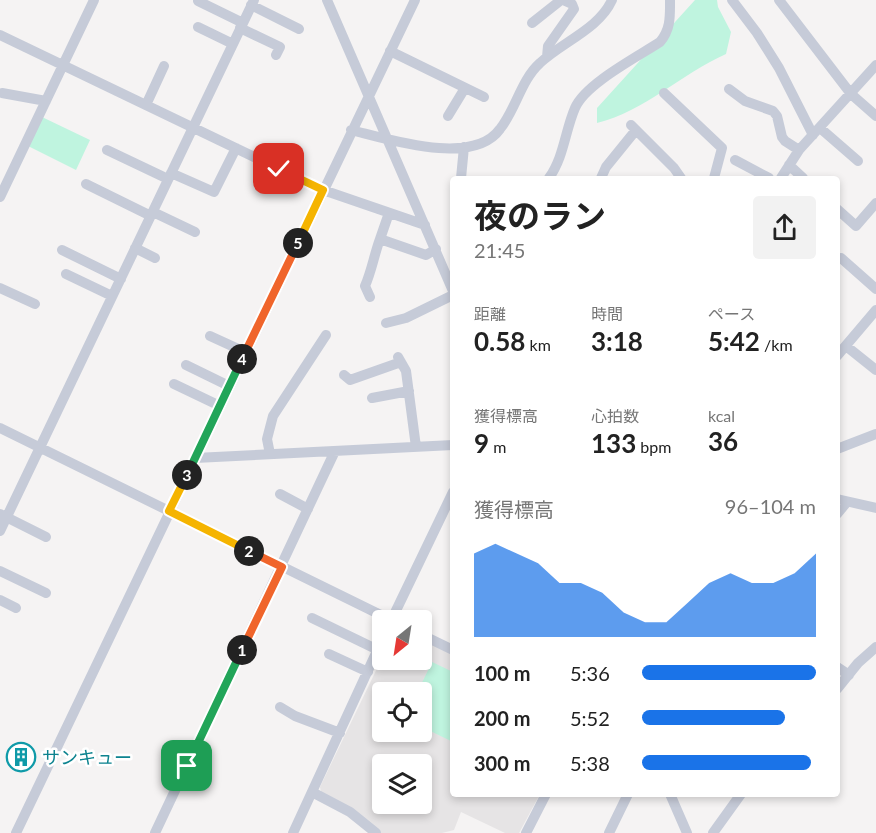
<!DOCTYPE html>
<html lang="ja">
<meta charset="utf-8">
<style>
:root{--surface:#fff;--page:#f2f2f2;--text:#222;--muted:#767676;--accent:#1a73e8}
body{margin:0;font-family:Lato,"Noto Sans JP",sans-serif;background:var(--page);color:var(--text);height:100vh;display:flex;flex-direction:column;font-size:22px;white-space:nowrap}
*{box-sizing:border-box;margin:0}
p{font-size:20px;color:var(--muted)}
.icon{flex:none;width:33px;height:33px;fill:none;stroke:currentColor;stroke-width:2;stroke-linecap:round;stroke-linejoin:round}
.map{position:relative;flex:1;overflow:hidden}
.side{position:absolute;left:450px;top:176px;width:390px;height:621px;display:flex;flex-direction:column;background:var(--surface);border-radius:6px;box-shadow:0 3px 9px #0003}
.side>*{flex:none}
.needle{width:39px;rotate:210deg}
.tools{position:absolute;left:372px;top:610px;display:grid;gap:12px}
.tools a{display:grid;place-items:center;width:60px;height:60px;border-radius:6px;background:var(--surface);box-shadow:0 3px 9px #0003;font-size:30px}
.pin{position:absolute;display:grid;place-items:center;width:51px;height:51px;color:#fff;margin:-26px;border-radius:12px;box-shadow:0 3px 9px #0006}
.km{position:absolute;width:30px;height:30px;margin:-15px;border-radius:50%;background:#222;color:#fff;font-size:16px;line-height:30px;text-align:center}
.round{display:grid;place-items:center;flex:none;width:63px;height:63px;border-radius:6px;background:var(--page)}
.summary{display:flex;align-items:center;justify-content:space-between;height:102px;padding:0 24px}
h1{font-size:33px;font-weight:700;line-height:45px}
.metrics{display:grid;grid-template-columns:repeat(3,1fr);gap:9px;height:102px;padding:6px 24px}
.metrics div{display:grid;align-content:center}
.metrics b{font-size:26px;font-weight:700}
.metrics small{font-size:16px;font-weight:400}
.metrics p{font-size:16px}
.chart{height:168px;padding:12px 24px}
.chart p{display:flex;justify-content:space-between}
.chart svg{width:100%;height:108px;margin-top:6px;fill:var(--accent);opacity:.7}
ul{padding:0 24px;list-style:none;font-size:20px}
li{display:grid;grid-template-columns:96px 72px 1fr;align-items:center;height:45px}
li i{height:15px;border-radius:8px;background:var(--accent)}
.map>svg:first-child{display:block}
.education{fill:#e6e4e5;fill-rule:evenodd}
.green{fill:#bff4df}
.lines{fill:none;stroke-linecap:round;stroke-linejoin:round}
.street{stroke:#c6cbd8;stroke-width:10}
.split-1-casing{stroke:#fff;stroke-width:12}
.split-2-casing{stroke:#fff;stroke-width:12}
.split-3-casing{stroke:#fff;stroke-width:12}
.split-4-casing{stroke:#fff;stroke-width:12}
.split-5-casing{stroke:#fff;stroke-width:12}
.split-6-casing{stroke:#fff;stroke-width:12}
.split-1{stroke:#22a559;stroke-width:8}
.split-2{stroke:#f0652b;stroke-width:8}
.split-3{stroke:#f5b400;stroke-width:8}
.split-4{stroke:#22a559;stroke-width:8}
.split-5{stroke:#f0652b;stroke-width:8}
.split-6{stroke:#f5b400;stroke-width:8}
.labels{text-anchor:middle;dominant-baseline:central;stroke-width:5;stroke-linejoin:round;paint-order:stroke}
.culture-label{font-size:18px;fill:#0d838f;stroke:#fff;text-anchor:start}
</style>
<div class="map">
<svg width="876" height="833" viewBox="0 0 876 833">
<rect width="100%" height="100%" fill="#f5f3f3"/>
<path class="education" d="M422,637L453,653V794H540L519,833H505L461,812L454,830L442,833H381L321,792L320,787L382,658V660H422ZM382,693H422V732H382ZM382,765H422V804H382Z"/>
<path class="green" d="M695,0H717L718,7L731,32L726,54C681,74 645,111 597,123V108Z
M42,117L90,140L76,170L28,146Z
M432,662L453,672V742L422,727V693H417Z"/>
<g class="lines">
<path class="street" d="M327,0L453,291
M732,0L757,33L779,68L813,135
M779,0L851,94L876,116
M198,1L243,23
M251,5L299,29
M532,23L561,0
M198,27L233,44
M240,28L280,47L276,55
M0,35L323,190L425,225
M390,51L484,97
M547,57L548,46L574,9L572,4L563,0
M729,89L745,101L773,111L777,116L782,137L785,141L799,150
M2,93L46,101
M664,93L722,148L714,178
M146,105L164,66
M448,116L465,88
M631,125L674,168L681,178
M820,128L858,161
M351,130C388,139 473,167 500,129C516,109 521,80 540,63C562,42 599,29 612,0
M107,150L168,179
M735,160L769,178
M789,165L803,178
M171,173L214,192L236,148
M461,178L464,147
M549,178C564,157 565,131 575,108C585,84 637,57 660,42C671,29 670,16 670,0
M601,178L606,167L636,130
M781,178L799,150L876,65
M86,184L151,216
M0,197L94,0
M837,209L856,226L876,203
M153,212L195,232
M389,213L380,239L426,255L436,249
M135,248L155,258
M62,250L121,279
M841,258L876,289
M66,274L112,296
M0,288L35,304
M370,297L365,286C372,270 374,255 380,239
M386,323L406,318L453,295
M210,336L245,352
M846,346L876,370
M837,356L876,310
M398,357L406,371L416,447
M186,365L229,386
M344,375L350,380L401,362
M174,384L220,406
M372,398L409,391
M0,428L393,621
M837,449L876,434
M270,454L267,439L273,416L326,335
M195,458L453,445
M280,494L308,509
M837,499L876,508
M0,514L46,537
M837,514L847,502
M0,531L254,0
M0,571L46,593
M0,600L16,608
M312,618L378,650
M391,621L453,492
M422,635L453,650
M329,654L368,672
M837,667L849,675
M837,689L858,663L876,647
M280,707L295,716L340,733
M312,792L350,812L376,833
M670,794L687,833
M16,833L415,0
M155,833L335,451
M293,833L382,640
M526,833L546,794
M609,833L628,794
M713,833L741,794"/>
</g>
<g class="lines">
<g class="split-1-casing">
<path id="split-1" d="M187,766L242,650"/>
</g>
<g class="split-2-casing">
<path id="split-2" d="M242,650L282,567L249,551"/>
</g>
<g class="split-3-casing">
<path id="split-3" d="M187,475L169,511L249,551"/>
</g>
<g class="split-4-casing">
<path id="split-4" d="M187,475L242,359"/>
</g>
<g class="split-5-casing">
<path id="split-5" d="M242,359L298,243"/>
</g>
<g class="split-6-casing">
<path id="split-6" d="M279,169L323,190L298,243"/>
</g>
<use href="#split-1" class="split-1"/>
<use href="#split-2" class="split-2"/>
<use href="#split-3" class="split-3"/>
<use href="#split-4" class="split-4"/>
<use href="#split-5" class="split-5"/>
<use href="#split-6" class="split-6"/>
</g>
<defs>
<g id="building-ring" transform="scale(1.5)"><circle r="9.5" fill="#fff" stroke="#0f9aa8" stroke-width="1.5"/><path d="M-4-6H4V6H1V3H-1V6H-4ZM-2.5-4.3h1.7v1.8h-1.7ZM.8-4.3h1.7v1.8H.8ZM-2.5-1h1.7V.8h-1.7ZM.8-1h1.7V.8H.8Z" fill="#0f9aa8"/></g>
</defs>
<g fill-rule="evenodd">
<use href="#building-ring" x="21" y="757"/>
</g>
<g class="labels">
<g class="culture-label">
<text x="42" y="757">サンキュー</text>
</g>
</g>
</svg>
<div class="tools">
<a><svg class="needle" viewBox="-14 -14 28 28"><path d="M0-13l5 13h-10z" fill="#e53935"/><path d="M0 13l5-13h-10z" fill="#767676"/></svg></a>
<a><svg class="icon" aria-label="locate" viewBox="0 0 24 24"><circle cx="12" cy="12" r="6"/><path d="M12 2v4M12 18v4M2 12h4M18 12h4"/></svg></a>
<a><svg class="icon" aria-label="layers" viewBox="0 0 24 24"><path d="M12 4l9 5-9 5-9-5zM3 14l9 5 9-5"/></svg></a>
</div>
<div class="pin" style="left:187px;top:766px;background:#1e9e55"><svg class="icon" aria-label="arrive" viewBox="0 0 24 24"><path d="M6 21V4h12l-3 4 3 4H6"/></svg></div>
<div class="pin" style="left:279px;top:169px;background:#d93025"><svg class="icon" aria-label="check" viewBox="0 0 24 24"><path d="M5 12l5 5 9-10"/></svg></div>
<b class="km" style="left:242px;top:650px">1</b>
<b class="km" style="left:249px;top:551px">2</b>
<b class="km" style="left:187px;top:475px">3</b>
<b class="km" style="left:242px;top:359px">4</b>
<b class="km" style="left:298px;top:243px">5</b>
<section class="side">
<div class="summary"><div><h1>夜のラン</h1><p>21:45</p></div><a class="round"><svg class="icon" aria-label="share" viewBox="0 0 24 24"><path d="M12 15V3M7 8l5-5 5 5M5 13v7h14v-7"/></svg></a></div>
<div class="metrics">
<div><p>距離</p><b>0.58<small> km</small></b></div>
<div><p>時間</p><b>3:18</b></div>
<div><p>ペース</p><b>5:42<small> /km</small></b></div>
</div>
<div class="metrics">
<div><p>獲得標高</p><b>9<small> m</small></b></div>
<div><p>心拍数</p><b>133<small> bpm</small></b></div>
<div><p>kcal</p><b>36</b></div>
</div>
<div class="chart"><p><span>獲得標高</span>96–104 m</p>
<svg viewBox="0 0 160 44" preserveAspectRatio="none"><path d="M0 44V10L10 6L20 10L30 14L40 22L50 22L60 26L70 34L80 38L90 38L100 30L110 22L120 18L130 22L140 22L150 18L160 10V44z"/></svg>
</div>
<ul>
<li><b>100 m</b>5:36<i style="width:100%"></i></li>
<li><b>200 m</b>5:52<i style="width:82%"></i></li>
<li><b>300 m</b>5:38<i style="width:97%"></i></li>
</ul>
</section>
</div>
